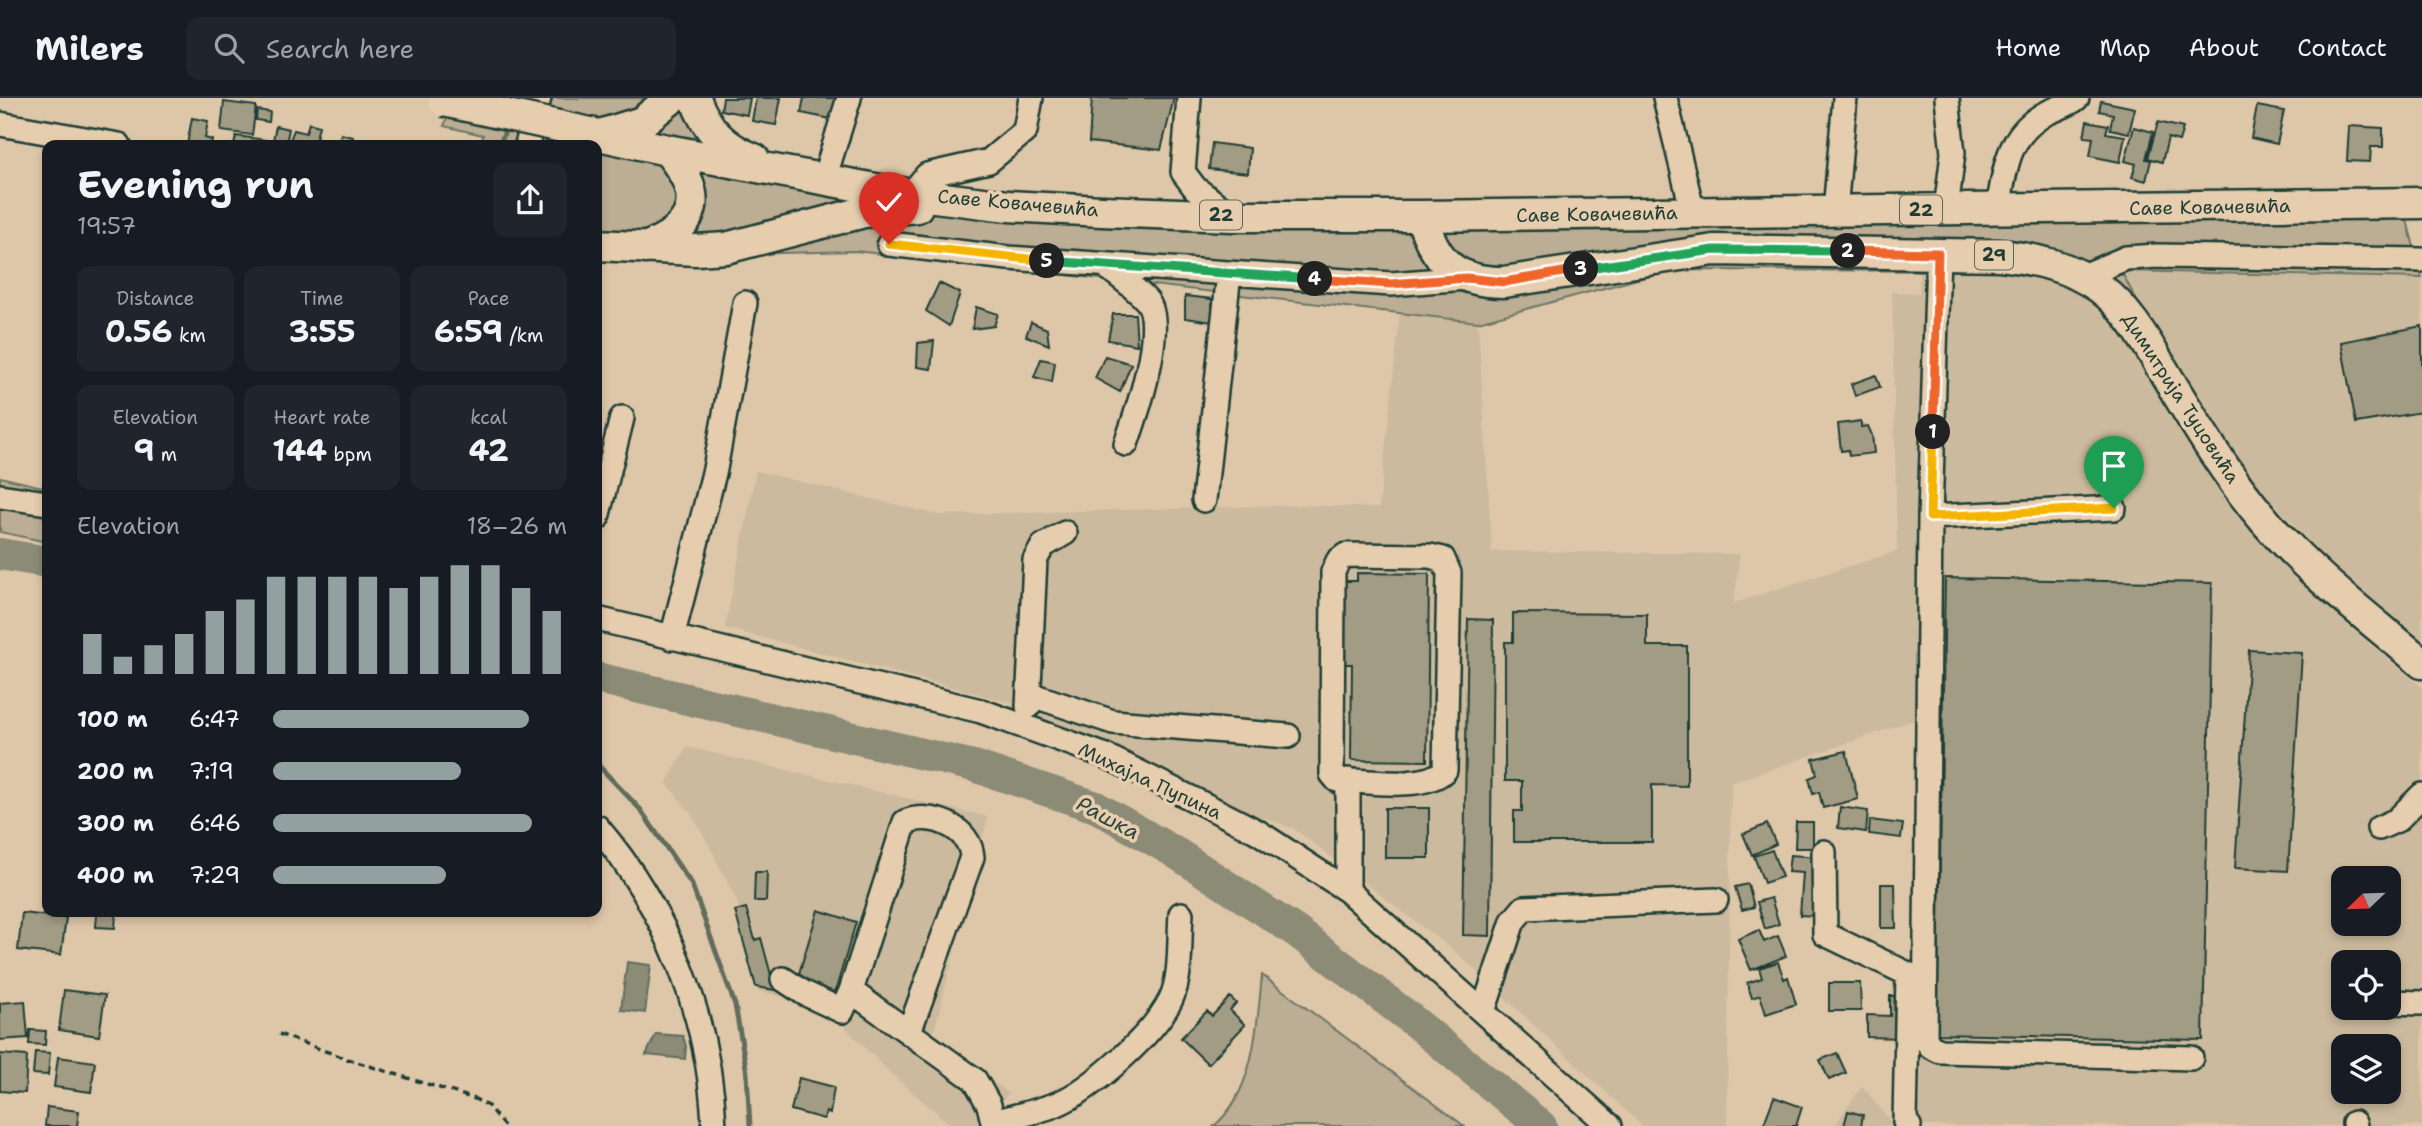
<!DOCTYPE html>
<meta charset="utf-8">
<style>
:root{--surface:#171b24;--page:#20242c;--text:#f1f3f6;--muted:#9ea1a6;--line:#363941;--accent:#92a19f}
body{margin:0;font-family:"Shantell Sans",sans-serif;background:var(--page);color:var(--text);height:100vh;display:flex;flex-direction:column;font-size:26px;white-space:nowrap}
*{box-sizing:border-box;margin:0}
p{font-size:23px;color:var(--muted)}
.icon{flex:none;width:38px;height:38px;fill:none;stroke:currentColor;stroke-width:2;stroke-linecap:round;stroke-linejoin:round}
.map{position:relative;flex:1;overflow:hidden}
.panel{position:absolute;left:42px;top:42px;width:560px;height:777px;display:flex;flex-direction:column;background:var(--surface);border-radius:14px;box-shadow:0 4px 10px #0003}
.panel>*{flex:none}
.needle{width:46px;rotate:247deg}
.fabs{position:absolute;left:2331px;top:768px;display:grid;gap:14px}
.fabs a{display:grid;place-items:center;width:70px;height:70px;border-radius:14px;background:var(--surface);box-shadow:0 4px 10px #0003;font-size:35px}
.pin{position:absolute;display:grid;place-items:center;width:60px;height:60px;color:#fff;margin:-72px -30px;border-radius:50% 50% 50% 0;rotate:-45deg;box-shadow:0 0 7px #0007}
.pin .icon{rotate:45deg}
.km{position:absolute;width:35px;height:35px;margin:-18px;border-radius:50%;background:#222;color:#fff;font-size:19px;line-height:35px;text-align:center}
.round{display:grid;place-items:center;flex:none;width:74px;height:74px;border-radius:14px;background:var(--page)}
.headline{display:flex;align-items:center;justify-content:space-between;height:119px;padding:0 35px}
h1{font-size:38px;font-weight:700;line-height:52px}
.metrics{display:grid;grid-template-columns:repeat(3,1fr);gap:10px;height:119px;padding:7px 35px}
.metrics div{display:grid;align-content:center;border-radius:14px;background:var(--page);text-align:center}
.metrics b{font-size:30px;font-weight:700}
.metrics small{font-size:19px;font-weight:400}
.metrics p{font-size:19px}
.chart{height:196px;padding:14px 35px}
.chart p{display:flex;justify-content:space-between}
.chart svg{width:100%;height:126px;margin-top:7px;stroke:var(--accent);stroke-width:6}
ul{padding:0 35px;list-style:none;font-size:23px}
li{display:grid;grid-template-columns:112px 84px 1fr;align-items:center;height:52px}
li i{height:18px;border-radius:9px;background:var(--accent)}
header{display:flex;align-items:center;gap:42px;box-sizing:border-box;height:98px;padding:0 35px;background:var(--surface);border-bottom:2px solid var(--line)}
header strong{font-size:33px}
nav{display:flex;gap:38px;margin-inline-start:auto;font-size:24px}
.search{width:490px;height:63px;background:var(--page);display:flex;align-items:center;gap:18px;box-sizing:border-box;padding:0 24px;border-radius:14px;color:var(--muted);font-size:26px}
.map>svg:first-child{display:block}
.built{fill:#ccba9e;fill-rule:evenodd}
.green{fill:#bbae94;stroke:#6d7664;stroke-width:2}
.water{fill:#8b8b76;stroke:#606c5c;stroke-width:2}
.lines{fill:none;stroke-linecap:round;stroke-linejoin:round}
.stream{stroke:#606c5c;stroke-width:5}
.river{stroke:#8b8b76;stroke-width:32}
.building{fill:#a39c85;stroke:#1f3d34;stroke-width:2}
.minor-casing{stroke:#1f3d34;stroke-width:28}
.major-casing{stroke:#1f3d34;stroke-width:35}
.path{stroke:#1f3d34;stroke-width:3.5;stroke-dasharray:7 5;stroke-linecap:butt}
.minor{stroke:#e6cdae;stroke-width:23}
.major{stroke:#e6cdae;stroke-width:30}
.major-bridge-casing{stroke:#1f3d34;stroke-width:35;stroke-linecap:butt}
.major-bridge{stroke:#e6cdae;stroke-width:30}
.split-1-casing{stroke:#fff;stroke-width:14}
.split-2-casing{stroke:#fff;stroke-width:14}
.split-3-casing{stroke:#fff;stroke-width:14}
.split-4-casing{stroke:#fff;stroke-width:14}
.split-5-casing{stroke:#fff;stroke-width:14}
.split-6-casing{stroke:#fff;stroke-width:14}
.split-1{stroke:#f5b400;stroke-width:9}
.split-2{stroke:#f0652b;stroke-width:9}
.split-3{stroke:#22a559;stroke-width:9}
.split-4{stroke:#f0652b;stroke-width:9}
.split-5{stroke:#22a559;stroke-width:9}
.split-6{stroke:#f5b400;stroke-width:9}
.labels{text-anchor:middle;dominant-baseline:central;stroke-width:7;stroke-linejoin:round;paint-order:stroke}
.shield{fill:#e6cdae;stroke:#5b6859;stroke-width:2}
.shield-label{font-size:18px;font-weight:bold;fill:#1f3d34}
.street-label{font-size:19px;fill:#1f3d34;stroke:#e6cdae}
.water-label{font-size:21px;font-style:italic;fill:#2a453b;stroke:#e6cdae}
</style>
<header>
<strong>Milers</strong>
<div class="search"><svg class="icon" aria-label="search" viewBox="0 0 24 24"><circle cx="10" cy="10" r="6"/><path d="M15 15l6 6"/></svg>Search here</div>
<nav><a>Home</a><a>Map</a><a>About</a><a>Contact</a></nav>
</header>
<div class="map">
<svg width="2422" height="1028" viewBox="0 0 2422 1028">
<rect width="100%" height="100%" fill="#dec7a9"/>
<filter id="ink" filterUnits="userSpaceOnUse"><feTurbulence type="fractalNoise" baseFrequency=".0143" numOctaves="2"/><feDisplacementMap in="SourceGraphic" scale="14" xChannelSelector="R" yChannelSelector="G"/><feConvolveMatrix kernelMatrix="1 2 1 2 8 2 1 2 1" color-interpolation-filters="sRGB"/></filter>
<g filter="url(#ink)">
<path class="built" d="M1985,172L2034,173L2089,195L2130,239L2216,386L2250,428L2347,527L2422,589V1028H1913L1917,621L1731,685L1727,1028H1642L1458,856L1294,731L981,613L1016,606L725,530L756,373L939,417L1302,407L1379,410L1400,215L1478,224L1492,453L1740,456L1734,505L1897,453L1892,194L1919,195V174ZM2343,780H2389V826H2343ZM2343,864H2389V910H2343ZM2343,948H2389V994H2343Z
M2121,173L2422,180V546L2328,463L2259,389L2192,293Z
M687,649L988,719L933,938L1008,995L987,1028H952L890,975L824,908L758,893L737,804L707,743L690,714L666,685Z
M1862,988L1895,1028H1834Z"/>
<path class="green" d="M454,0H706L745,55L888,86L1217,110L2400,95L2422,180L2121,173L2144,216L2034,173L1671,172L1478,224L855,153L638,159L597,156V47H481L483,37L444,28Z
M0,379L47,390V444L0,434Z
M1262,877L1459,1024L1464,1028H1214C1255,994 1257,926 1262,877Z"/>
<path class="water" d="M627,864L651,867L645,915L621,912Z
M656,936L683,938L686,948L685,961L646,957Z"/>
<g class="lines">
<path class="stream" d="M500,47L507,27
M597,666L640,711L692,787L735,907L747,975L750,1028"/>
<path class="river" d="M0,456L47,464
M597,580L974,668L1096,709L1176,755L1297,834L1411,921L1541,1028"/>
</g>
<path class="building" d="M723,0H750L747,17L721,12Z
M756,0H781L776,27L752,23Z
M804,0H842V3L835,2L831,21L801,15Z
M1092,0H1174L1161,52L1089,44Z
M2101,3L2135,10L2129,35L2110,31L2113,16L2099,13Z
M224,4L256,8L252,37L221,33Z
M2257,8L2284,13L2277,46L2251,40Z
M257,12L270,14L269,24L256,22Z
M192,20L208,23L205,40L212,42L211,47H187Z
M2087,23L2108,27L2106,35L2125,38L2120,64L2090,58L2093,40L2084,39Z
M2158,24L2183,30L2179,43L2168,40L2162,64L2148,60Z
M309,25L319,28L316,40L338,45L341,36L353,39L351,47H288L294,32L306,35Z
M276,28L289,31L286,45L273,42Z
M2349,28L2383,30V49H2371L2370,64L2347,63Z
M2134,29L2153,34L2146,61L2151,62L2146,83L2132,79L2136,66L2125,63Z
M236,38L266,42L265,47H234Z
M1212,45L1250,50L1248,75L1209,71Z
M939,185L960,195L949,228L926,213Z
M1185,198L1212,201L1213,224L1185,220Z
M976,209L998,216L994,228L972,231Z
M1113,216H1135L1137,247L1108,242Z
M1031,224L1047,231L1049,247L1026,238Z
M2422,228V314L2356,325L2341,244Z
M934,243L931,271L917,269L918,245Z
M1105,258L1131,266L1120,294L1095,280Z
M1041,261L1055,264L1052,284L1034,279Z
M1876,277L1880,289L1855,298L1851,286Z
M1861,323V329L1868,328L1872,337L1874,355L1849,358L1848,352L1841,353L1838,326Z
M1357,475L1429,476L1427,663L1351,662L1352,566H1344L1345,483H1357Z
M1945,480L2212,485L2203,942L1937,936Z
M1513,515L1647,516V548H1687V688L1652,687V744H1514V713H1522V683H1505V544H1513Z
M1468,521L1493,522L1490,838L1463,837Z
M2249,552L2302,555L2288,773L2235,770Z
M1846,653L1858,701L1823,710L1819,694L1813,696L1809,680L1817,677L1813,661Z
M1840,709L1868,713L1866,734L1838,730Z
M1385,710H1429V760H1385Z
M1870,722L1903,726L1901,740L1869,736Z
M1796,724H1813V750H1795Z
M1767,726L1776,746L1752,757L1743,736Z
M1772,752L1782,779L1764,785L1754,758Z
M1790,757L1819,759L1815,818L1800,817L1803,775L1788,774Z
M755,774H767L766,803H754Z
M1748,786L1754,809L1742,812L1735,789Z
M1881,786H1895L1896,830H1881Z
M1771,800L1779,826L1765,831L1757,804Z
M746,810L755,842L761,840L775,892L756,889L735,813Z
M818,812L856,824L835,894L797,882Z
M97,814H116L115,830L96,829Z
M22,815L66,820L61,857L18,852Z
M1759,832L1764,844L1778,838L1786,858L1751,872L1738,841Z
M1778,864L1784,881L1788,879L1796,906L1766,916L1760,897L1752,900L1747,885L1762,880L1759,870Z
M1829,885H1860L1861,913H1829Z
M64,892L105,897L99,938L59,932Z
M1890,898H1903L1902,940L1867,939V917L1890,918Z
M1230,899L1236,905L1230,912L1245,927L1208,966L1181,940L1207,913L1212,918Z
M25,903L28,940L0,942V905Z
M30,932L46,933L45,947L29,946Z
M35,954L50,955L48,977L33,976Z
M1837,955L1846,975L1829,982L1820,962Z
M0,956L27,958L25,995L0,993Z
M58,959L95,964L91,994L54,989Z
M799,980L834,989L830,1016L826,1014L824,1021L791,1012Z
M1774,999L1802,1009L1796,1028H1763Z
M47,1009L79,1013L77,1028H45Z
M1848,1013L1863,1017L1861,1028H1844Z"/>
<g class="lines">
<g class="minor-casing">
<path id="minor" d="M1189,0L1183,74L1195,90L1232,118
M1665,0L1693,115
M0,26L119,47
M527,47L539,0
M824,81L849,0
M911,96L927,77L989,63L1025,33L1031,0
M1998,111C2005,73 2006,39 2043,17C2053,11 2068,8 2077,0
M1946,112L1953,55L1947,0
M1835,113L1845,0
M889,146L1008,160L1391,186L1466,180
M1938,155L1930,419L1925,940L1930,948L1940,953L2191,960
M1105,167C1118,178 1135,189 1147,203C1167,227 1136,318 1126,346
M2081,179L2126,160L2157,158L2422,162
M0,398L47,405
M1204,402L1229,175
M1930,419L2114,410
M597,420L622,320
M1346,457L1430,458L1443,461L1449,475L1445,672C1424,693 1367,683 1337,682L1332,676L1333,474L1338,463Z
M597,521L981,613L1106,658L1209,709L1258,734L1348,793L1610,1028
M672,540L715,371L745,205
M1029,596L1113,624L1288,638
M1028,609L1035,462L1043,448L1065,435
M1348,682V793
M597,729C667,810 710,921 714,1028
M2379,730L2397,722L2422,697
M1824,754L1825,836L1908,876L1905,1024L1909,1028
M783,881L804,895L842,913L851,893
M2389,904L2422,905
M1483,914L1513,823L1524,810L1716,802
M909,934L972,759C970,729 931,713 905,724L851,893L975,982L989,1007L994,1028
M994,1024C1015,1018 1037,1014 1057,1006C1091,992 1155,935 1171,901C1182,877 1179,842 1181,816
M2354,1025L2355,1028"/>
</g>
<g class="major-casing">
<path id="major" d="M695,0C706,31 723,49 754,61
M558,28L667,52L886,93L1008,108L1102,113L1232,118H1421L2422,105
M603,36L642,24L672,0
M1421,118C1436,164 1453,184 1504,184L1714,152L2000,157C2035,161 2070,168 2100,190C2131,213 2149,249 2169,282C2198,330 2228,380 2265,423C2310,476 2369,520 2422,565
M597,147L696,152L726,150L864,114L917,109
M645,150C700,128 705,96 667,52"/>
</g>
<path class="path" d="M279,936L347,961L475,1001L488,1008L504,1028"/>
<use href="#minor" class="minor"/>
<use href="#major" class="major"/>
<g class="major-bridge-casing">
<path id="major-bridge" d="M444,3L558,28"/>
</g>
<use href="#major-bridge" class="major-bridge"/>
</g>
</g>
<g class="lines" filter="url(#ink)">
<g class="split-1-casing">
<path id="split-1" d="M1933,334L1930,419L2114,410"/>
</g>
<g class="split-2-casing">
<path id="split-2" d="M1848,153L1938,155L1933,334"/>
</g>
<g class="split-3-casing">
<path id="split-3" d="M1581,171L1714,152L1848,153"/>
</g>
<g class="split-4-casing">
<path id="split-4" d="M1315,181L1391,186L1466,180L1504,184L1581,171"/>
</g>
<g class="split-5-casing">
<path id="split-5" d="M1047,163L1315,181"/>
</g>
<g class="split-6-casing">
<path id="split-6" d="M889,146L1047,163"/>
</g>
<use href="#split-1" class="split-1"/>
<use href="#split-2" class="split-2"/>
<use href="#split-3" class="split-3"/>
<use href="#split-4" class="split-4"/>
<use href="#split-5" class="split-5"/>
<use href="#split-6" class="split-6"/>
</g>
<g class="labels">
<g class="shield">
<rect x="1900" y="97.5" width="42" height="29" rx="5"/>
<rect x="1200" y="102.5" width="42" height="29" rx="5"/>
<rect x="1975" y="142.5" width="38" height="29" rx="5"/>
</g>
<g class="shield-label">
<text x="1921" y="112">22</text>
<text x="1221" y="117">22</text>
<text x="1994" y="157">29</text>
</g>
<g class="street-label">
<text transform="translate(1018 105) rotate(5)">Саве Ковачевића</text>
<text transform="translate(2210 109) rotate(-1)">Саве Ковачевића</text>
<text transform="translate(1597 116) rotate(-1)">Саве Ковачевића</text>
<text transform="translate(2181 300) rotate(57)">Димитрија Туцовића</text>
<text transform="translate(1150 683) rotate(25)">Михајла Пупина</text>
</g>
<g class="water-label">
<text transform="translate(1108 720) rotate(28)">Рашка</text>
</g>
</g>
</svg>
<div class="fabs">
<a><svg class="needle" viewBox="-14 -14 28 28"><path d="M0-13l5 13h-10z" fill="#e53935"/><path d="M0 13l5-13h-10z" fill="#9ea1a6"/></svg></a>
<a><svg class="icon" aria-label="locate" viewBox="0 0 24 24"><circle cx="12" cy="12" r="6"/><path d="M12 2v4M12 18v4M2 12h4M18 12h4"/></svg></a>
<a><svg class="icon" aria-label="layers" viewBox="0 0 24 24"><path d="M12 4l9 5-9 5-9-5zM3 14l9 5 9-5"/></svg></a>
</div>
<div class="pin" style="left:2114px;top:410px;background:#1e9e55"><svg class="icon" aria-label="arrive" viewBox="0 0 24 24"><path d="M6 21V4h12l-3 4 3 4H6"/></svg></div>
<div class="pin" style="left:889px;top:146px;background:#d93025"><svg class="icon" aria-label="check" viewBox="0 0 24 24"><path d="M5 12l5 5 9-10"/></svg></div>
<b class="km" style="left:1933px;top:334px">1</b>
<b class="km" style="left:1848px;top:153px">2</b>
<b class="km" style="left:1581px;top:171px">3</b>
<b class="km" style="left:1315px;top:181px">4</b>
<b class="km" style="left:1047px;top:163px">5</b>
<section class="panel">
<div class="headline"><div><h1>Evening run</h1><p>19:57</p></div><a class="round"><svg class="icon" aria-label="share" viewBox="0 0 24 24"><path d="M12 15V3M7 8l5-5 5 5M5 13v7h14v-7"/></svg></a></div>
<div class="metrics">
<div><p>Distance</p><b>0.56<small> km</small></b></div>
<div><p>Time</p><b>3:55</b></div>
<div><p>Pace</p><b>6:59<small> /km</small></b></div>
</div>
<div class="metrics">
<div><p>Elevation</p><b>9<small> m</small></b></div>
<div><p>Heart rate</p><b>144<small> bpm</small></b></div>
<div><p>kcal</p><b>42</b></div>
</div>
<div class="chart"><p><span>Elevation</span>18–26 m</p>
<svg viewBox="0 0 160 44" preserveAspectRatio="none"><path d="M5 44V30M15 44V38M25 44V34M35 44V30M45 44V22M55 44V18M65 44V10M75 44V10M85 44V10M95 44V10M105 44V14M115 44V10M125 44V6M135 44V6M145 44V14M155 44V22"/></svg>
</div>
<ul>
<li><b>100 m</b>6:47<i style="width:87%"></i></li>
<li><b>200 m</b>7:19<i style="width:64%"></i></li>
<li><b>300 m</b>6:46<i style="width:88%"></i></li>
<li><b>400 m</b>7:29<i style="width:59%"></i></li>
</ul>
</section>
</div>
